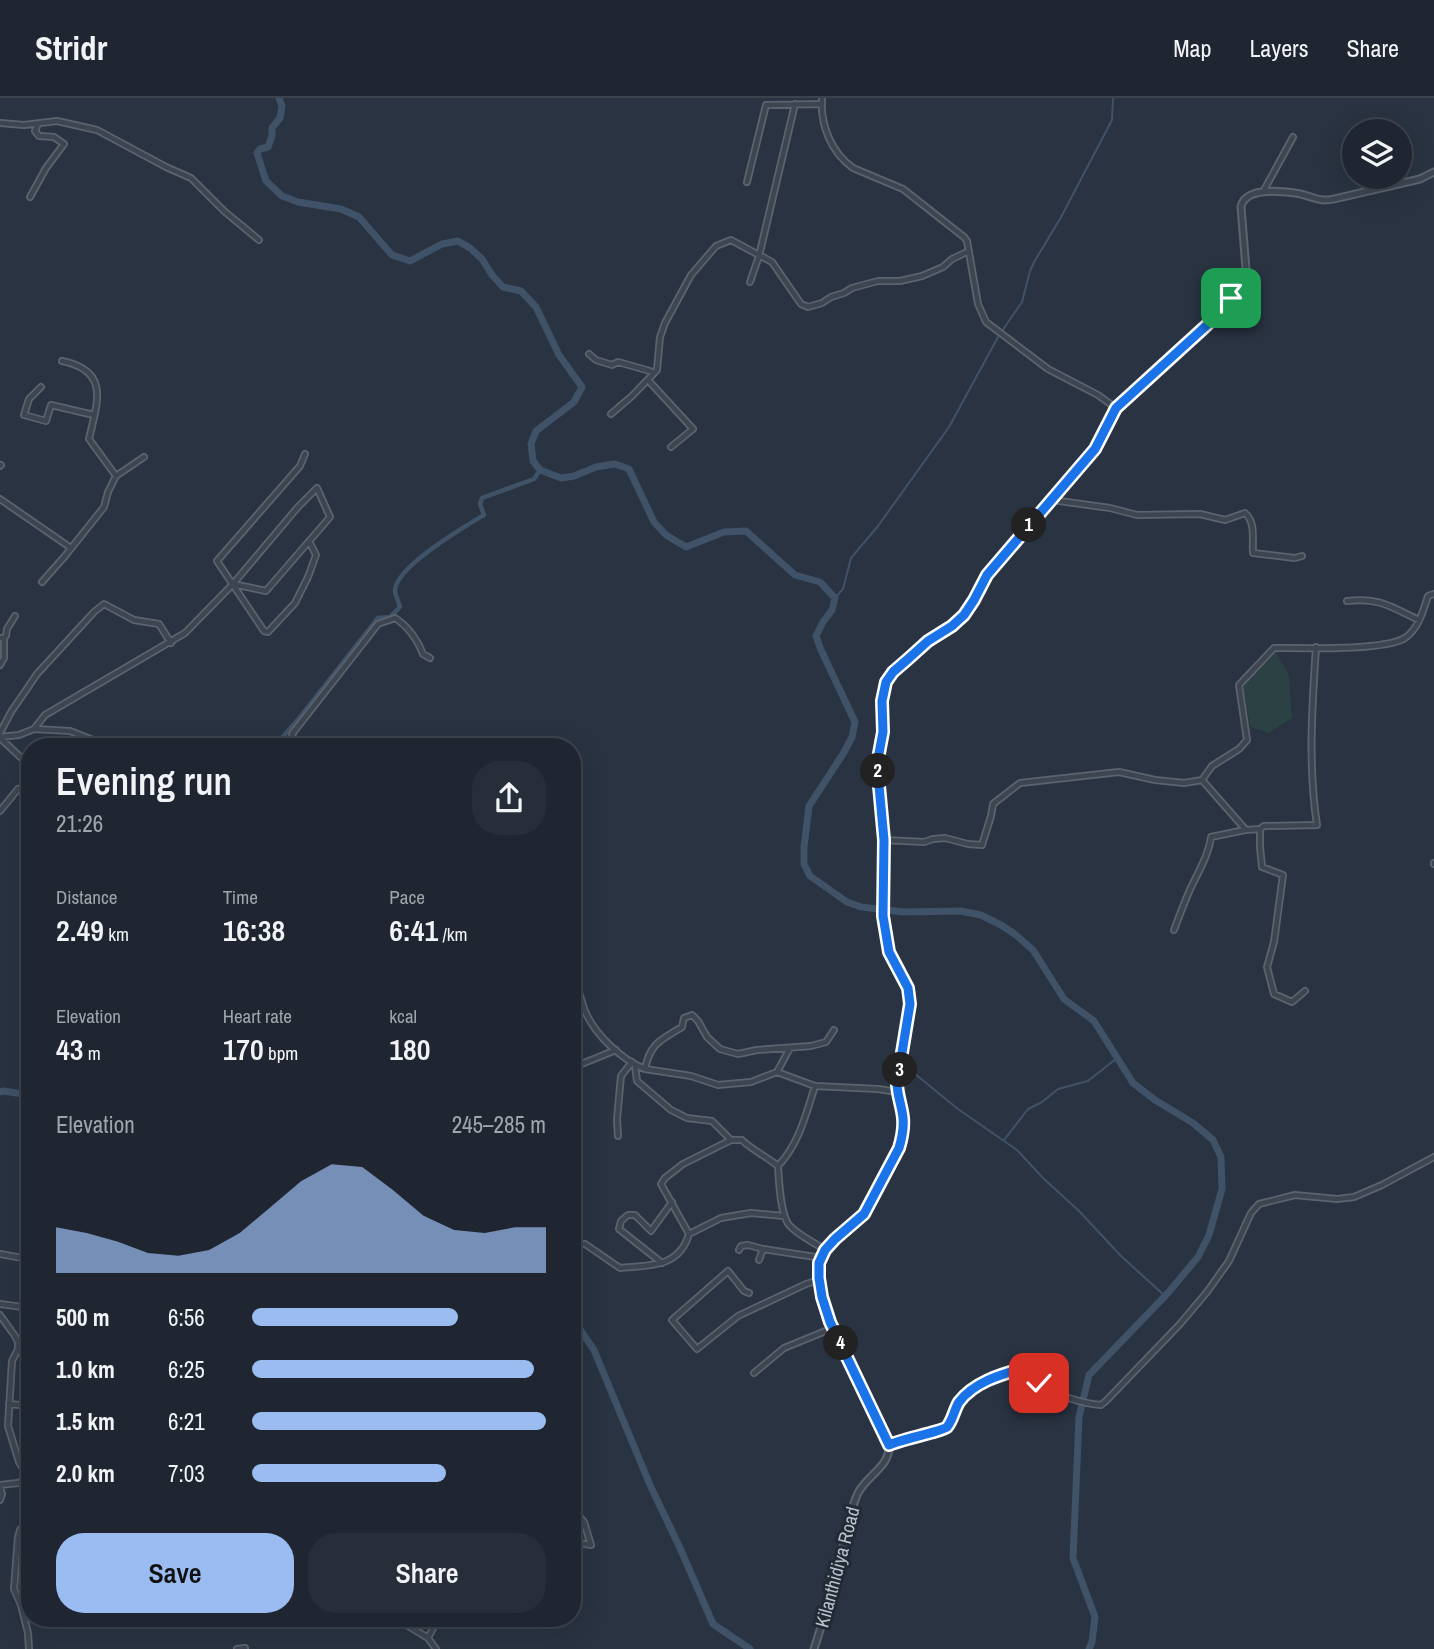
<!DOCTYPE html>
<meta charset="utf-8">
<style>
:root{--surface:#1f2631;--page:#272e39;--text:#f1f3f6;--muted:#a1a5ab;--line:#3c434d;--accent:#9abcf0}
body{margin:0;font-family:"Archivo Narrow",sans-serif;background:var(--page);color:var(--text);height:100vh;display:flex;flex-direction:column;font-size:26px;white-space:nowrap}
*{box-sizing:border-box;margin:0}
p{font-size:23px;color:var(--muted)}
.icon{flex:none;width:38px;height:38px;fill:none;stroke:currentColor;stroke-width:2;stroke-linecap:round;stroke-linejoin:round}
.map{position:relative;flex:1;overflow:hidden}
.details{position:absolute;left:21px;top:640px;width:560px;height:889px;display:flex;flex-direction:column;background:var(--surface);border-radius:28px;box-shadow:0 7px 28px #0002,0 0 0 2px var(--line)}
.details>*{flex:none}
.tools{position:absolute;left:1342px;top:21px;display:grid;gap:14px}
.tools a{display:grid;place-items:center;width:70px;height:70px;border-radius:50%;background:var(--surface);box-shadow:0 7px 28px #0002,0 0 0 2px var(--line);font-size:35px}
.pin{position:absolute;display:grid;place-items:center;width:60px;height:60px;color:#fff;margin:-30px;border-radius:14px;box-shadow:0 4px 10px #0006}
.km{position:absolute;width:35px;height:35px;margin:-18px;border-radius:50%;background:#222;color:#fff;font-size:19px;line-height:35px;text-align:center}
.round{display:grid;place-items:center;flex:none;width:74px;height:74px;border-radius:28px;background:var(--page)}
.headline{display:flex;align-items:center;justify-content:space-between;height:119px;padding:0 35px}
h1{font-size:38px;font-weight:600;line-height:52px}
.stats{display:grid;grid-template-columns:repeat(3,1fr);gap:10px;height:119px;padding:7px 35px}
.stats div{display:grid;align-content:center}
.stats b{font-size:30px;font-weight:600}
.stats small{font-size:19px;font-weight:400}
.stats p{font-size:19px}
.chart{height:196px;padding:14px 35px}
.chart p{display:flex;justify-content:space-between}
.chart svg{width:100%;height:126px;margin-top:7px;fill:var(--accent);opacity:.7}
.primary-button{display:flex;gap:14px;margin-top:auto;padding:14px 35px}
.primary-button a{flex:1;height:80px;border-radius:28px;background:var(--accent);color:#111;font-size:28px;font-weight:600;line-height:80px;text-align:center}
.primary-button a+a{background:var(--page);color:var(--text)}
ul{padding:0 35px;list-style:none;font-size:23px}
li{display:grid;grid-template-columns:112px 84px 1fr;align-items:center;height:52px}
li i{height:18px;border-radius:9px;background:var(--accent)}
header{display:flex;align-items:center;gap:42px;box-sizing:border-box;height:98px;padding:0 35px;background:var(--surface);border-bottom:2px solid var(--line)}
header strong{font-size:33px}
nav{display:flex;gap:38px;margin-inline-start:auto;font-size:24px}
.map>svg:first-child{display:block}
.green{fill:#2c4143}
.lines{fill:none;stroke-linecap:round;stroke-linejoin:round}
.stream{stroke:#405268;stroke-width:2}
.canal{stroke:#405268;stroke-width:4.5}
.river{stroke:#405268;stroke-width:7}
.minor-casing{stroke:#5b636e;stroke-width:8}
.tertiary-casing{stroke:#5b636e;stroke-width:9}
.minor{stroke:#3d4551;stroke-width:4.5}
.tertiary{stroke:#3d4551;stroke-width:5}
.route-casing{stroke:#fff;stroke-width:14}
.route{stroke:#1a73e8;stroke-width:9}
.labels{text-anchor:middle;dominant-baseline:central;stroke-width:6;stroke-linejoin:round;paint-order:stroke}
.street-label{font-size:19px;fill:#bac1cb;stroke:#222a36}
</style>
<header>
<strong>Stridr</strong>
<nav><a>Map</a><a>Layers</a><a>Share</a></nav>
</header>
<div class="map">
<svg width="1434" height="1551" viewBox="0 0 1434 1551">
<rect width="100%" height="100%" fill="#293341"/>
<path class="green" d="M1276,554L1289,577L1292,620L1269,635L1250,629L1243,588Z"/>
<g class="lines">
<path class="stream" d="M1002,233L1022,204L1030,173L1034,164L1060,121L1112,22L1113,0
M835,500L843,491L851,460L878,428L949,329L998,239
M904,967L958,1011L1017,1052L1044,1081L1079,1113L1121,1158L1165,1198
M1004,1042L1028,1011L1042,1004L1058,991L1088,983L1117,960"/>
<path class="canal" d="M274,649L301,618L378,520L390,519L400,509C399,504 395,497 395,493C395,469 464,429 484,417L480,406L482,400L534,381L540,372"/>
<path class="river" d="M279,0L282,8L280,20L272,30V38L268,49L260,51L257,55L266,83L282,98L298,104L341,111L359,119L392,157L410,163L442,146L458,143L470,150L482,161L492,177L503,189L521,193L536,209L559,257L582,289L574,304L536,333L531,346L533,363L540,372L561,380L574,378L596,369L615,366L629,371L654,424L666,437L686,449L724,434L746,433L795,477L820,484L835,500L832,512L823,524L816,538L821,552L855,624L852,639L843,656L809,708L804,749V766L810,778L847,804L861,809L904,814L960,813L981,817L1001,827L1016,837L1033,852L1064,901L1094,923L1133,985L1155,1002L1193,1025L1213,1042L1221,1059L1222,1091L1209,1137L1198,1159L1167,1196L1089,1277L1079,1319L1073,1460L1095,1519L1092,1544L1089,1551
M0,994L3,993L30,997
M572,1220L594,1252L650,1387L680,1450L713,1526L750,1551"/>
<g class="minor-casing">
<path id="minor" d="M822,0C820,27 831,54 853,70L903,91L964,139L967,143L978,206L986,224L1048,271L1098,297L1116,310
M0,25L24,27L57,23L97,32L166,69L191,80L224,113L259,142
M747,84L766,7L822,6
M1263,94L1293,39
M30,99L46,70L64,46L54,39L39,38L35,33L38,26
M750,184L759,158L795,6
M589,256L596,262L612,267L618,264L650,273L654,275
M62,263C111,273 97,305 89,341L116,378
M648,282L693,331L671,349
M41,289L29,301L24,317L46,323L51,307L94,317
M611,316L632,298L657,272L660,239L665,225L691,177L716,148L731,142L772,164L801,206L808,209L822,205L831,199L844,195L852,190L878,183H900L922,178L943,169L952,161L969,153
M305,356L300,368L217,463L264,533L268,534L295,505L308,479L316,457L309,443
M0,368L1,367
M0,401L71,450
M1052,402L1110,410L1137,417L1200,416L1225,422L1245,415C1256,424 1252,442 1253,455L1295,460L1302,458
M42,484L65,458L104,409L108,394L116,378L144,359
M1347,503C1379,499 1391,509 1419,522
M0,540H4L6,538L7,531L15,518
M0,567L4,560V540
M34,631L45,617L185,535L233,486L298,409L317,390L330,419L266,493L233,486
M0,635L11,614L37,576L94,514L104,506L134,522L159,526L171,545
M0,639L19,637L34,631L70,633L111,649
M0,640L30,668
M290,649L295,646L292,636L378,526L395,520C409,529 417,541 423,556L430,560
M1202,682L1246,732L1260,731V749L1262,769L1283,777L1274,844L1267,869L1274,896L1292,904L1305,893
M0,713L18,691L22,690L30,697
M1260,731L1264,728L1317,727C1308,668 1312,609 1316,549
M884,742L924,744L933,741L945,740L968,746L982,747L991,718L993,706L1020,685L1119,674L1155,682L1184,685L1202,682L1212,668L1239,651L1247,642L1239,587L1274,550C1302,550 1384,553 1405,540C1419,530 1423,513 1428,498L1434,496
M1434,766V765
M1174,832C1178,821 1182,811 1186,801C1194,780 1208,761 1211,739L1245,732
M572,882C580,892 581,903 585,913C595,937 622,962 645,971C650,945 661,942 682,929L684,920L692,917L698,923L707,939L720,951L738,956L757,952L811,948L826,944L834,932
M572,912L577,910L584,913
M635,967L637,983L671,1012L687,1020L712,1023L731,1042
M645,971L691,978L718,987L751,984L777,974L790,950
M572,974L579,967L616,952
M777,974L815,988L878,991L897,994
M618,1038L617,1021L621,978L632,964
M778,1068C799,1046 806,1016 815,988
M784,1118L751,1115L721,1120L689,1136L661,1086L665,1080L683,1066L731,1042H742C752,1052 766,1058 778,1068C779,1083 780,1115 789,1127C799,1138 814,1144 825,1152
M585,1146L620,1170C650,1167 679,1170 689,1136
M739,1152L741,1148L748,1147L763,1151L822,1160
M0,1156L22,1160L30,1158
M759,1162L763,1151
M662,1165L619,1131L621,1123L628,1117H635L651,1133L672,1104
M749,1195L744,1193L728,1173L672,1222L697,1251L738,1218L806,1186L819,1182
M0,1206L30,1210
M0,1217L15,1238L18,1244V1251L12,1263L8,1328L19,1364L30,1382
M754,1275L784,1250L833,1230
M9,1306L30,1308
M889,1347C900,1342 943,1333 947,1329C953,1322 954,1312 959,1304C975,1283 1003,1276 1027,1269C1033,1274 1036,1281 1041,1286C1053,1297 1085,1306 1101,1307L1106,1303L1180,1226L1207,1194L1229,1163L1251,1115L1259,1106L1295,1097L1337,1101L1354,1099L1382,1087L1434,1059
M0,1387L18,1385L29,1380
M0,1389L2,1396L0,1402
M572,1415L574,1412L584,1424L591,1447L572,1444
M397,1521L428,1540L436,1551
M428,1540L438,1521
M29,1551L28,1535L21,1507L14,1491L18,1439L20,1432L30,1421
M237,1551L245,1550"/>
</g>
<g class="tertiary-casing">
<path id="tertiary" d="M814,1551C826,1515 835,1478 845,1441C849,1426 851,1409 858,1395C868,1376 890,1369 889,1347L830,1224L822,1199L819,1179V1165L825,1152L835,1141L864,1116L899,1050C902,1040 903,1030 903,1020C902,1008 897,997 897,985L910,906L908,890L889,854L883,818L884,742L877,666L883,634L882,603L886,584L893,574L908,561L928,543L952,528L964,517L987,477L1095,351L1116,310L1207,227L1231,200L1239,187L1246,171L1241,109C1245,89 1279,93 1295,95C1305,96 1314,101 1323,102C1327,102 1330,102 1334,101L1420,81L1434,74"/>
</g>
<use href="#minor" class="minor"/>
<use href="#tertiary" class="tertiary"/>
</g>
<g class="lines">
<g class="route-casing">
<path id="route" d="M1039,1285L1031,1272L1027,1269C1003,1276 975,1283 959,1304C954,1312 953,1322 947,1329C943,1333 899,1342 889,1347L830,1224L822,1199L819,1180V1165L825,1152L835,1141L864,1116L899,1050C902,1040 904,1030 903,1020C902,1008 897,997 897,985L910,906L908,890L889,854L883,818L884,742L877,666L883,634L882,603L886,584L893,574L908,561L928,543L952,528L964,517L974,502L987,477L1095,351L1116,310L1207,227L1231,200"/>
</g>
<use href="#route" class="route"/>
</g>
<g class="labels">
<g class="street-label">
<text transform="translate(837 1469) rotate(-75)">Kilanthidiya Road</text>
</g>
</g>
</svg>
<div class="tools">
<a><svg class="icon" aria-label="layers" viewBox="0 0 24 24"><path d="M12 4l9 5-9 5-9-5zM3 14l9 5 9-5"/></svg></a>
</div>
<div class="pin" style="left:1231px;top:200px;background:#1e9e55"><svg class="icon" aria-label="arrive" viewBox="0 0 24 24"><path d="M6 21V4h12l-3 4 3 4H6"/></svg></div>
<div class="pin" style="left:1039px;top:1285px;background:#d93025"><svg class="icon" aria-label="check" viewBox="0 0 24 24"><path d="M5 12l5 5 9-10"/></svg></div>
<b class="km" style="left:1029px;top:427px">1</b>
<b class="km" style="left:878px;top:673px">2</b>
<b class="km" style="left:900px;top:972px">3</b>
<b class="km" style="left:841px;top:1245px">4</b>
<section class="details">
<div class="headline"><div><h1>Evening run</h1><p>21:26</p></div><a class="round"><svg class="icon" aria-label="share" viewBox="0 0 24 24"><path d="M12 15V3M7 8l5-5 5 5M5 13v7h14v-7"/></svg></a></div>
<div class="stats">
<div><p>Distance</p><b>2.49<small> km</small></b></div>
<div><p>Time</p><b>16:38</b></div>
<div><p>Pace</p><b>6:41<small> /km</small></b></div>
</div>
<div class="stats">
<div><p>Elevation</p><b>43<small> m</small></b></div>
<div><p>Heart rate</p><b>170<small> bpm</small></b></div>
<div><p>kcal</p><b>180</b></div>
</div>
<div class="chart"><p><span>Elevation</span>245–285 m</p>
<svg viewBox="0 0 160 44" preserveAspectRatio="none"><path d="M0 44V28L10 30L20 33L30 37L40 38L50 36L60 30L70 21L80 12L90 6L100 7L110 15L120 24L130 29L140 30L150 28L160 28V44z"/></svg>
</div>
<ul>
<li><b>500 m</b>6:56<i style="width:70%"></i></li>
<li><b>1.0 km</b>6:25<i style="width:96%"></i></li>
<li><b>1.5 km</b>6:21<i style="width:100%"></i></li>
<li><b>2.0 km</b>7:03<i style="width:66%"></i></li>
</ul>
<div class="primary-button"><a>Save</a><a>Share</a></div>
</section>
</div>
